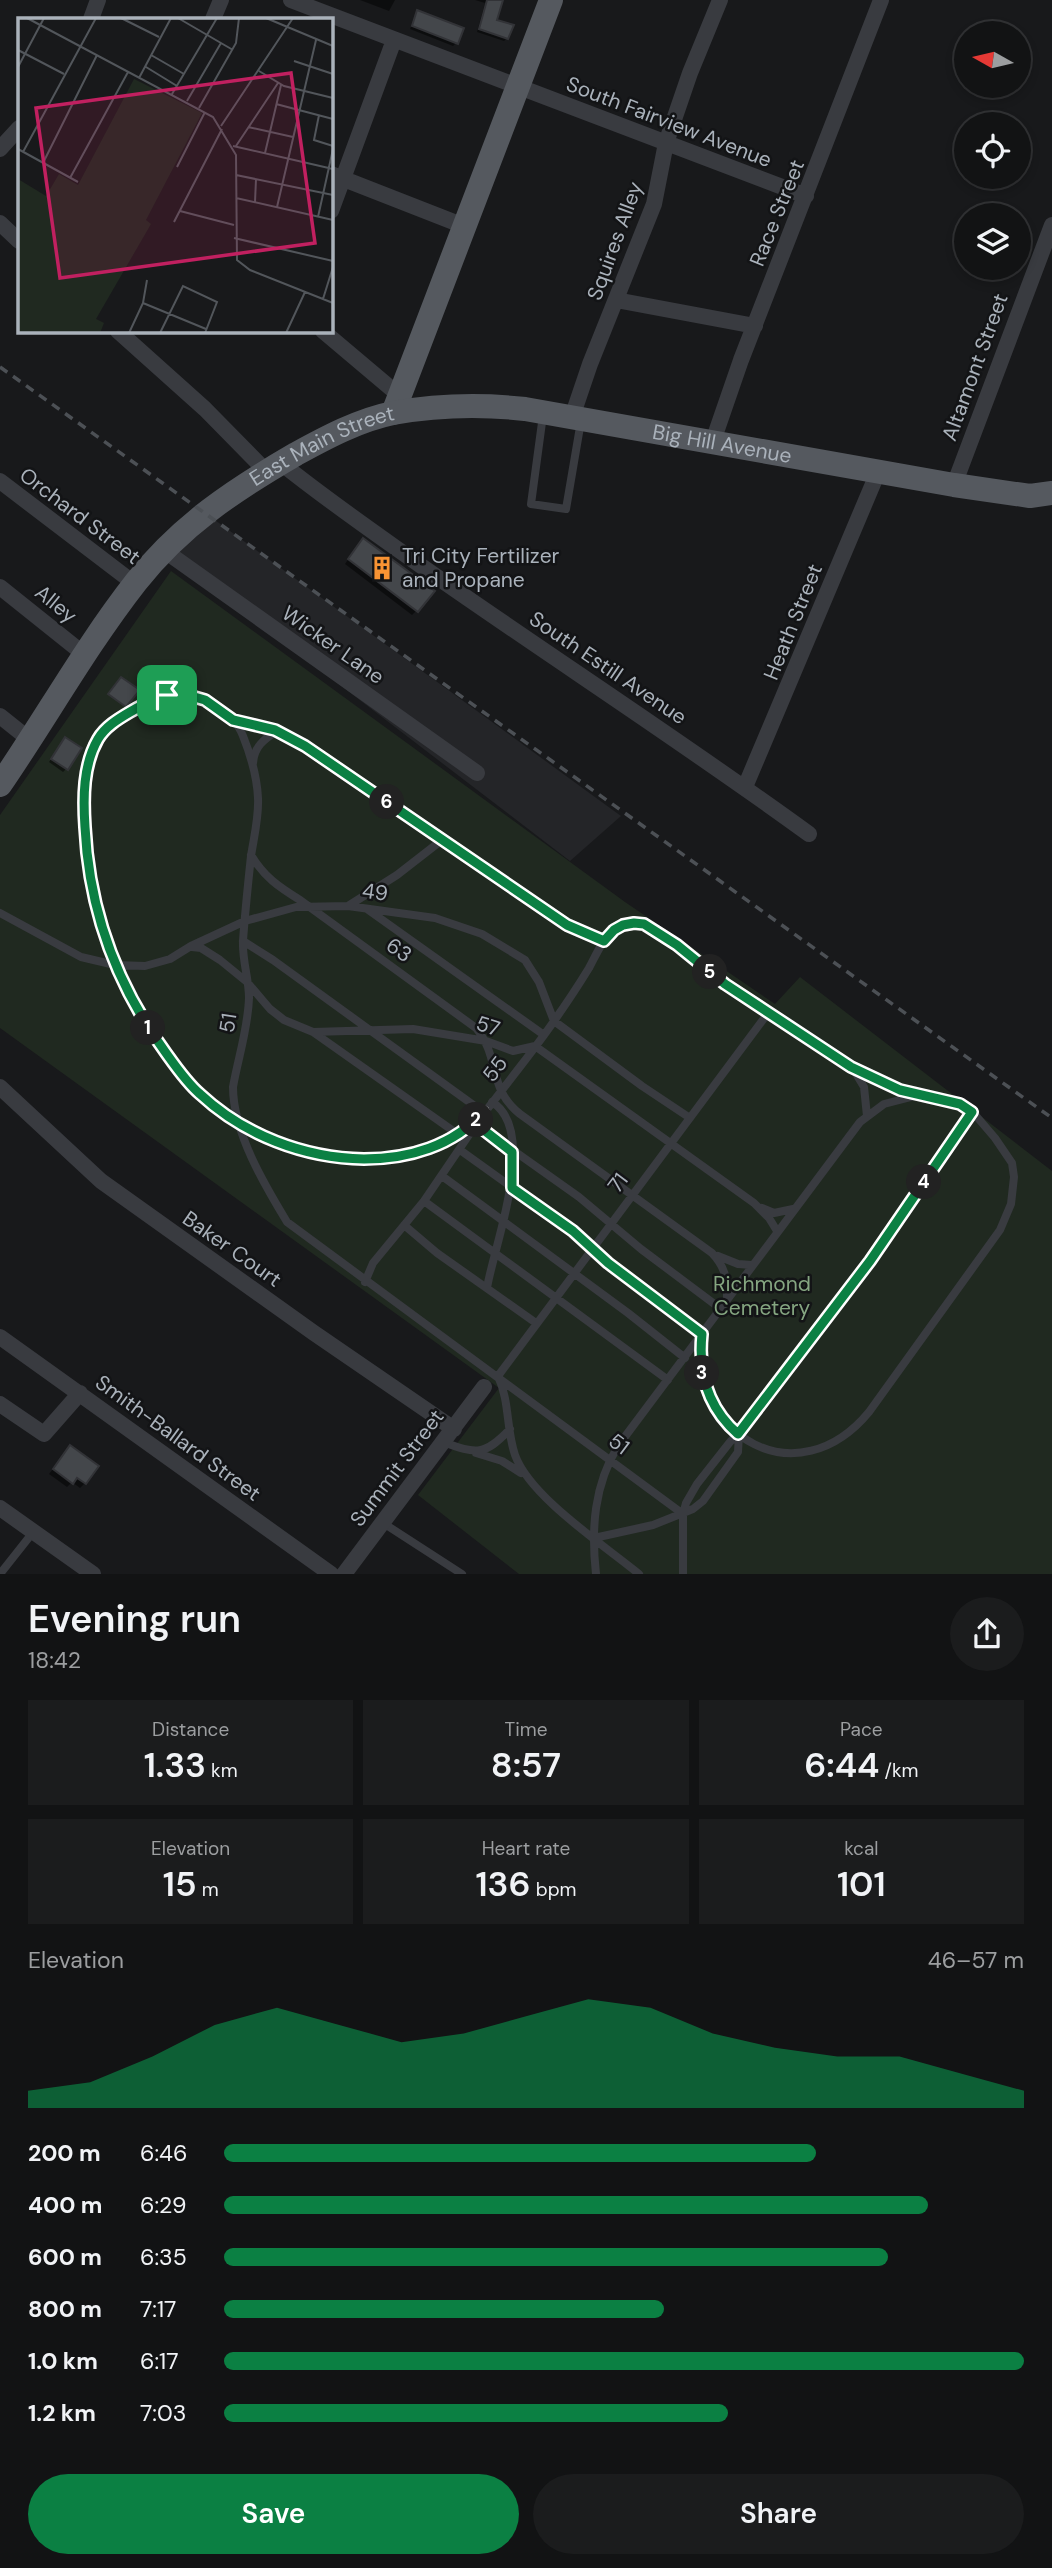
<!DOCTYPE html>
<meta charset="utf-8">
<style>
:root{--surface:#121314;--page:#1b1c1d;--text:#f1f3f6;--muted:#9c9ea0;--line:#313234;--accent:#0b8043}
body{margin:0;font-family:"DM Sans",sans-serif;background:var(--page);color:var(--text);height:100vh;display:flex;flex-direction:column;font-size:26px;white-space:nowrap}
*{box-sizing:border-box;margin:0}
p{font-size:23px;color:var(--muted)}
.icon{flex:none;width:38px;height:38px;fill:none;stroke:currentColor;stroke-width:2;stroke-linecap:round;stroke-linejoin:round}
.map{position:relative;height:1574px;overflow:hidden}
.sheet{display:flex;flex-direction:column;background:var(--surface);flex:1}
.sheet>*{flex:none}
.needle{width:46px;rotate:278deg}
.fabs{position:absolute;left:954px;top:21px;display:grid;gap:14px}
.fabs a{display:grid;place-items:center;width:77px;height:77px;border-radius:50%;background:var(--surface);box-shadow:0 4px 10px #0003,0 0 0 2px var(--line);font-size:35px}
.pin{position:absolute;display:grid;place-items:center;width:60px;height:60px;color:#fff;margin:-30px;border-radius:14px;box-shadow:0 4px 10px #0006}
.km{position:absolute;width:35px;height:35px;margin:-18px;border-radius:50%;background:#222;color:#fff;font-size:19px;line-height:35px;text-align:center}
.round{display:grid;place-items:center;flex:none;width:74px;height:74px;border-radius:37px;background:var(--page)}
.summary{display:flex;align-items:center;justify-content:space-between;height:119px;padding:0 28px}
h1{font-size:38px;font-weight:600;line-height:52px}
.metrics{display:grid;grid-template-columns:repeat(3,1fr);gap:10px;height:119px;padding:7px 28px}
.metrics div{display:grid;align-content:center;border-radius:0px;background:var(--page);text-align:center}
.metrics b{font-size:35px;font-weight:600}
.metrics small{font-size:19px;font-weight:400}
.metrics p{font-size:19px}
.chart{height:196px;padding:14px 28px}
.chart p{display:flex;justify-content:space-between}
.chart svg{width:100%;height:126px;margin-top:7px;fill:var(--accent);opacity:.7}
.cta{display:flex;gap:14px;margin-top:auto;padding:14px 28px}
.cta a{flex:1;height:80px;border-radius:42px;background:var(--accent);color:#fff;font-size:28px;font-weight:600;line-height:80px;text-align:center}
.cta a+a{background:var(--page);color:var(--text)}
ul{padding:0 28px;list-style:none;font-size:23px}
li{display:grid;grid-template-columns:112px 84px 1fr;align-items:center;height:52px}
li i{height:18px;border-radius:9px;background:var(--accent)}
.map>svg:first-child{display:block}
.built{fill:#242528}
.green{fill:#202920}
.shadow{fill:#0007}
.building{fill:#44474b;stroke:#323337;stroke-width:2}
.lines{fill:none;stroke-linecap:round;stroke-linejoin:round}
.service{stroke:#393b40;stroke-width:8}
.minor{stroke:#393b40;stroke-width:16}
.primary{stroke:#55595f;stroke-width:24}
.rail{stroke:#4c5055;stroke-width:3.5;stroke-dasharray:9 7;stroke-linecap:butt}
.route-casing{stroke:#fff;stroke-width:14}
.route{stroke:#0b8043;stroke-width:9}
.labels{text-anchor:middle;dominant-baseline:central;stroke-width:5;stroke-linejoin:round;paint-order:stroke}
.street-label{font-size:21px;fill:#aab2bb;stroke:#131416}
.poi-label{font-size:21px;fill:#aab2bb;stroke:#131416;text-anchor:start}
.park-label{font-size:21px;fill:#85a681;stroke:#131416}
.inset-road{fill:none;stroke:#52565b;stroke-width:2}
.view{fill:#c12060;fill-opacity:0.15;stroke:#c12060;stroke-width:3.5}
.inset-edge{fill:none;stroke:#aab2bb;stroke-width:3.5}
</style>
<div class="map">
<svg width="1052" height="1574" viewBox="0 0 1052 1574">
<rect width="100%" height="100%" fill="#18191b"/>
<path class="built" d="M204,512L621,816L570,861L165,551Z"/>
<path class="green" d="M171,571L625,902L775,1004L800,977L1052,1171V1574H519L418,1495L499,1388L0,1028V815Z"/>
<path class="shadow" d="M360,0H395L389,11Z
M475,0H501L495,21L507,38L504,41L477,32L485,3Z
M418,12L456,43L453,46L410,29Z
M358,545L417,610L412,615L345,564Z
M63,742L66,769L63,772L49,762Z
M66,1452L85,1483L80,1488L72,1482L67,1487L49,1474Z"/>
<path class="building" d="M487,0H503L497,20L514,25L508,39L479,29Z
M417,10L464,28L458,44L412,26Z
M363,538L435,591L418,612L348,559Z
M121,677L140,690L126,707L108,694Z
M65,737L82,748L68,770L51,759Z
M70,1445L99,1466L86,1484L77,1478L73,1484L53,1469Z"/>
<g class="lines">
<path class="service" d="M543,415L531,504L566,509L581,421
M234,721L275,730L290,737L567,925L604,941
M253,763C254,747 264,739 277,731
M251,855C264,877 279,887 300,900L476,1028C501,1058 487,1088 520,1114L712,1253C726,1268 727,1279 727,1300
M348,906L397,875L442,840
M367,909L544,1035
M0,913L81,957L115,965L145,966L170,959L191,946L245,921L296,907L348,906L435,918L482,934L525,960L539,982L554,1021L642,1086L690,1118
M243,941L273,960L483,1112L482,1115
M192,947L201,948L220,960L247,982L270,1009L284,1020L313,1032L413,1029L486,1041L513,1051L535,1046L754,1203L769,1218L777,1231
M313,1032L459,1135
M855,1072L864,1087L867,1116
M476,1124L579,1197L641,1249L721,1309
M460,1150L573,1231L608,1263L702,1334
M442,1176L628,1313L685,1358
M424,1201L668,1380
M762,1208L774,1213L793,1209
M404,1225L437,1253L536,1323
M718,1256L738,1264L752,1265
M365,1282L373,1263L424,1201L475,1126
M487,1288C494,1245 539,1131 492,1102
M443,1442C476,1454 485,1456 510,1429
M476,1453L502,1461L521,1473
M683,1514L287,1222C264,1184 233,1132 233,1087C238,1058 248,1029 249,998C249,979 242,960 243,941C245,912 248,884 251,856C254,837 259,817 258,798C257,777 251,756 243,736C232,708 194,687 165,695C151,699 139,707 127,714C117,721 105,727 99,738C83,763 83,798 84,826C91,929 130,1017 198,1093C224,1114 253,1133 284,1145C341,1167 417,1166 468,1129C482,1118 495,1099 506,1085C522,1064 539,1043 554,1021C566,1004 578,986 589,968C596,955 603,938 615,929C629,920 642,923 655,930L725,984L851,1067L900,1090L960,1104L971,1110L995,1138L1012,1163L1014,1177L1011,1204L1000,1230L869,1412C798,1498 690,1438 702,1334
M383,1523L462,1574
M594,1538L653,1525L693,1509L703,1501L738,1452L739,1434
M0,1574L34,1531
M596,1574C591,1529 594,1485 618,1446L860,1122L884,1104L915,1096
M639,1574C604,1545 530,1497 515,1455C506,1429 510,1402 498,1376L768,1013
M683,1574V1514L686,1503L697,1484L730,1442L753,1417L870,1261L972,1112"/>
<path class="minor" d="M291,0L806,196
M91,19L98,0
M213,19L221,0
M0,149L19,128
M331,174L464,226
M331,211L394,40
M0,223L19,241
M616,300L755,326
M118,331L205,409L266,471
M323,331L400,396
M572,417L590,364L654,204L666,143L690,73L720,0
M713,441L741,360L881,0
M281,463C328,501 378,535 427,570C554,659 684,743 809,834
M0,481L135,584
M954,485L1052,225
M165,551L477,773
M0,587L85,655
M0,716L30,740
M745,787L878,472
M0,1087L101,1181L314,1333L454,1429
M0,1337L331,1574
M0,1404L44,1434L80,1393
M0,1508L93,1574
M344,1574L484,1387"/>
<g class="primary">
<path d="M393,413L551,0"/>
<path id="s1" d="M0,785C46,718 86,646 136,582C181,525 234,490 296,454C327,437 359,420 393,413C438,405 480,404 525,409L954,485L1030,496L1052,493"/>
</g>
<path class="rail" d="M0,367L1052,1118"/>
</g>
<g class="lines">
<g class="route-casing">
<path id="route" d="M184,694L205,700L233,720L275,730L305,746L567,925L604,941L614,930L623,925L634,923L644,924L677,945L725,984L851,1067L900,1090L960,1104L972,1112L870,1261L738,1434C708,1408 698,1373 702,1334L608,1263L573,1231L512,1188V1152L476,1124L483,1112C454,1146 408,1159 364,1159C304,1158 244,1135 200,1094C187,1083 176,1067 166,1053C117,986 89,910 85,827C83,798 83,765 98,739C105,727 118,719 130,712C148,701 164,695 184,694Z"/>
</g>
<use href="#route" class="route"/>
</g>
<defs>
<g id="building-bare" transform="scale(1.89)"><path d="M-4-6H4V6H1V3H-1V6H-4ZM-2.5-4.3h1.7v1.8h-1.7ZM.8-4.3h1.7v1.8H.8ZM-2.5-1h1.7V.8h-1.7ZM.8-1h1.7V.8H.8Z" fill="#f89333" stroke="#131416" stroke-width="2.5" paint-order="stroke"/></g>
</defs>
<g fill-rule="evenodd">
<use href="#building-bare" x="382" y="568"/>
</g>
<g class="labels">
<g class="street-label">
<text transform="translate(669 122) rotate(21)">South Fairview Avenue</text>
<text transform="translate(777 213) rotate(-68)">Race Street</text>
<text transform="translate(615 241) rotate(-70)">Squires Alley</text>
<text transform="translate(975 367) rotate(-70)">Altamont Street</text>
<text stroke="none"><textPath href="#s1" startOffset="889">Big Hill Avenue</textPath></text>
<text stroke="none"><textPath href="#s1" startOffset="478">East Main Street</textPath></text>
<text transform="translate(80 516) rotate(37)">Orchard Street</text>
<text transform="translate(56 604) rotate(39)">Alley</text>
<text transform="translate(793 622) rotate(-68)">Heath Street</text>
<text transform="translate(333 645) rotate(35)">Wicker Lane</text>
<text transform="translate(608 668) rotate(34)">South Estill Avenue</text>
<text transform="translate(375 892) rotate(8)">49</text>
<text transform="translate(399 950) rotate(35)">63</text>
<text transform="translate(228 1023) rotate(-81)">51</text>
<text transform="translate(488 1026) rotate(17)">57</text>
<text transform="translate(495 1069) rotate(-52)">55</text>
<text transform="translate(618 1183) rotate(-53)">71</text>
<text transform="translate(232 1249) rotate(35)">Baker Court</text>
<text transform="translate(178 1438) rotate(36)">Smith-Ballard Street</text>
<text transform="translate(619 1444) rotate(37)">51</text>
<text transform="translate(397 1468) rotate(-53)">Summit Street</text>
</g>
<g class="poi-label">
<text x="402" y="556">Tri City Fertilizer<tspan x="402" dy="24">and Propane</tspan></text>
</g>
<g class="park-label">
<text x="762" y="1284">Richmond<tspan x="762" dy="24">Cemetery</tspan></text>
</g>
</g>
<g transform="translate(18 18)">
<rect width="315" height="315" fill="#18191b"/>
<path d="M116,61L184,95L128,202L133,206L78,301L86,305L82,315H0V161L28,178L41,156L60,167Z" fill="#202920"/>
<path class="inset-road" d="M9,0L195,99L218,137L219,242L232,252L315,285M103,0L141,19M160,0L215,32M248,0L315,28M0,32L46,56M133,37L166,56M276,43L315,56M0,49L26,0M128,49L159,68M241,53L266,68L315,80M121,60L153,0M154,76L199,0M169,83L203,25M258,86L315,101M181,90L218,25L221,0M301,97L296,122L315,128M203,108L275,0M230,109L275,119M215,128L315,151M218,128L260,65M0,131L60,164M5,134L78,0M247,135L263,67M25,145L79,37M159,149L187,94M218,157L315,177M52,160L110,54M218,180L315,202M237,184L238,161M259,189L298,22M162,193L216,207M300,199L315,131M156,204L204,111M216,220L315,243M305,281L315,249M125,285L188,311M111,315L125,285L129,262M142,315L165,268L199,284L187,315M268,315L287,274"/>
<path class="view" d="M273,55L297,225L42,260L18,90Z"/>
<rect width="315" height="315" class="inset-edge"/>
</g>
</svg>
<div class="fabs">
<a><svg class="needle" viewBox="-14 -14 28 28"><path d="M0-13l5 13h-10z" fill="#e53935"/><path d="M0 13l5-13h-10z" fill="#9c9ea0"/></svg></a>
<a><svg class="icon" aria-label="locate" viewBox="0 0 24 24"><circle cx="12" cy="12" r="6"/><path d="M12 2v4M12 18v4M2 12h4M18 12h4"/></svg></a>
<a><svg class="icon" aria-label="layers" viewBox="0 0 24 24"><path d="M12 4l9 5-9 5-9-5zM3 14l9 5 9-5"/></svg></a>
</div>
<div class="pin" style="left:167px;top:695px;background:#1e9e55"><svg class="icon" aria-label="arrive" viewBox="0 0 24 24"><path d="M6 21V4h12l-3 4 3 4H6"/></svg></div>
<b class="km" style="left:148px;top:1028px">1</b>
<b class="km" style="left:476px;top:1120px">2</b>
<b class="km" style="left:702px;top:1373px">3</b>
<b class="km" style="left:924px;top:1182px">4</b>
<b class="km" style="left:710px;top:972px">5</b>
<b class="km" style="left:387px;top:802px">6</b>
</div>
<section class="sheet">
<div class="summary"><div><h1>Evening run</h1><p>18:42</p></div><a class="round"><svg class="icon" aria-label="share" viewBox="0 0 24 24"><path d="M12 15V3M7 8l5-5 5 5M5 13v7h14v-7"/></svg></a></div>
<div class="metrics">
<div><p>Distance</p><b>1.33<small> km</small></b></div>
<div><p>Time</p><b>8:57</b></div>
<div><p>Pace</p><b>6:44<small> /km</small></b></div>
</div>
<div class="metrics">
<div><p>Elevation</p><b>15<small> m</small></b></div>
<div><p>Heart rate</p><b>136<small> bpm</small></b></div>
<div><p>kcal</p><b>101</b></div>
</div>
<div class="chart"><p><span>Elevation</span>46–57 m</p>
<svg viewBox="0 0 160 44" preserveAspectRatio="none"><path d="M0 44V38L10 35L20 26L30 15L40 9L50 15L60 21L70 18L80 12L90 6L100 9L110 18L120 23L130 26L140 26L150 32L160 38V44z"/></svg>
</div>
<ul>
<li><b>200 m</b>6:46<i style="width:74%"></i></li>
<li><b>400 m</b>6:29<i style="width:88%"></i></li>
<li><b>600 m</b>6:35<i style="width:83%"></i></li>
<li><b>800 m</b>7:17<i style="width:55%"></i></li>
<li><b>1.0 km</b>6:17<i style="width:100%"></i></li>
<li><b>1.2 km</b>7:03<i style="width:63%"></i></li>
</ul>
<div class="cta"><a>Save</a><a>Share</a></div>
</section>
